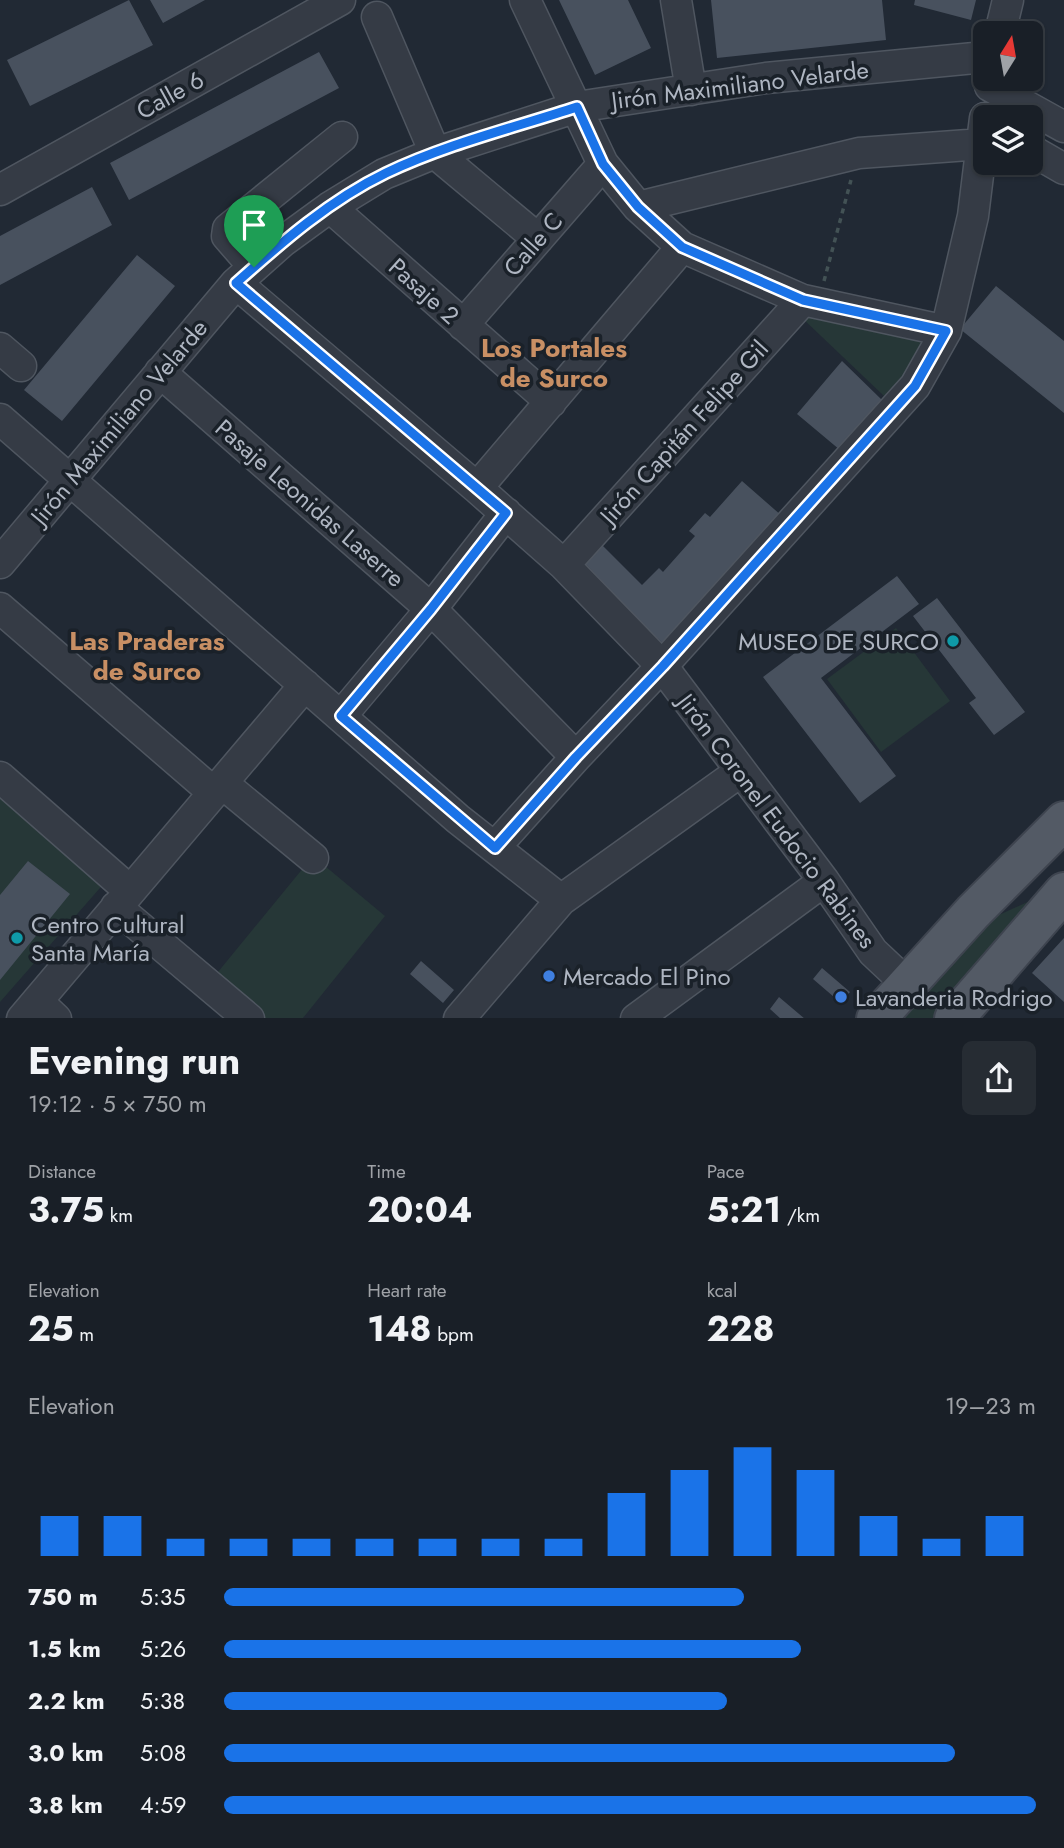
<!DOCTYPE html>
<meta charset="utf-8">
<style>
:root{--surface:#191f27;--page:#262c33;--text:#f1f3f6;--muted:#9fa2a7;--line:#373d44;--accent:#1a73e8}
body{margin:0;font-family:Jost,sans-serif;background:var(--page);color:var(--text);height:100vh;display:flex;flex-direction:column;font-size:26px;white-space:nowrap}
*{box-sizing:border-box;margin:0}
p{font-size:23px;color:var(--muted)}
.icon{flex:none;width:38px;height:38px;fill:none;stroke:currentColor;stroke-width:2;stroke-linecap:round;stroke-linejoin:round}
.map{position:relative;height:1018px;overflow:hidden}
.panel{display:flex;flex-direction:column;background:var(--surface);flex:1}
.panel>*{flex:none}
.needle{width:46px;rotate:11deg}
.controls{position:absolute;left:973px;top:21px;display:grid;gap:14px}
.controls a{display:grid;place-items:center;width:70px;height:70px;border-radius:10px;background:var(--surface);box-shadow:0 2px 5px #0004,0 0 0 2px var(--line);font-size:35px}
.pin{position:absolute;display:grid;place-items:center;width:60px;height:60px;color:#fff;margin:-72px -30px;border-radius:50% 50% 50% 0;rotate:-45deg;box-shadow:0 0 7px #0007}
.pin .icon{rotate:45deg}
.round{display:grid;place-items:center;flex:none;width:74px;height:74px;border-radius:10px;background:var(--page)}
.summary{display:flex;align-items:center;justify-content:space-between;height:119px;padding:0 28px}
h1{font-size:38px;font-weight:700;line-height:52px}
.metrics{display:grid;grid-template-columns:repeat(3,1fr);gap:10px;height:119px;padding:7px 28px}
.metrics div{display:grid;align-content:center}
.metrics b{font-size:35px;font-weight:700}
.metrics small{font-size:19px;font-weight:400}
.metrics p{font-size:19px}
.chart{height:196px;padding:14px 28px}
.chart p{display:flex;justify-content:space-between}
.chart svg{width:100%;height:126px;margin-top:7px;stroke:var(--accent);stroke-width:6}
ul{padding:0 28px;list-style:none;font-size:23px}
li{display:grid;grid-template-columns:112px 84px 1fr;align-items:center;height:52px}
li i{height:18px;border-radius:9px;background:var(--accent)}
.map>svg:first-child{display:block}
.green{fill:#263737}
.building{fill:#48515e}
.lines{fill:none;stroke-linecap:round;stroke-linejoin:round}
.minor-casing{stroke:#4f5660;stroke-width:33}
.major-casing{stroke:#3e444f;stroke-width:42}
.path{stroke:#435255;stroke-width:3.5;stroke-dasharray:5 5;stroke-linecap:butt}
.minor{stroke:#353b45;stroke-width:30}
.major{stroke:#535a65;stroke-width:38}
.route-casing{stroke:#fff;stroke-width:14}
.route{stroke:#1a73e8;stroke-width:9}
.culture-dot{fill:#0f9aa8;stroke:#1a2129;stroke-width:2.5}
.shop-dot{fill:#3f7fe0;stroke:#1a2129;stroke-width:2.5}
.labels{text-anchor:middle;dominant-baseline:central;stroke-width:7;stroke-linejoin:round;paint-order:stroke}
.street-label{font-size:24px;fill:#afb6c2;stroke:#1a2129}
.poi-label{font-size:24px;fill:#afb6c2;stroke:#1a2129;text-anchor:start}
.neighbourhood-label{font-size:26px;font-weight:bold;fill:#c88f64;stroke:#1a2129}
</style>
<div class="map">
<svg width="1064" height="1019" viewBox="0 0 1064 1019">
<rect width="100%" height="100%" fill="#212934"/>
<path class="green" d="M831,314L921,339C922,360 897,381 884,396L800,316Z
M896,628L950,701L881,752L827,679Z
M0,787L107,880L0,1002Z
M313,856L385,916L303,1018H250L209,983Z
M1047,893L936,1018L897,1019L977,925Z"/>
<path class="building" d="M129,0L153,45L30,106L7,60Z
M150,0H205L163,23Z
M559,0H628L651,48L595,75Z
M711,0H882L886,40L717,58Z
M915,0H976L971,20L914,5Z
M319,52L339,88L129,200L110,163Z
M92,187L112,225L0,285V236Z
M137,255L175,286L62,421L24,390Z
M996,286L1064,341V413L960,329Z
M842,361L882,400V408L840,450L797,414Z
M742,481L782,516L666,646L643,625L581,559L599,542L642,585L659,568L663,572L695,536L689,531L705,513L710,517Z
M897,576L919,604L821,678L896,776L860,803L763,677Z
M937,598L1025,712L994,735L969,703L976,698L913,616Z
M28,861L70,894L0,980V895Z
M1064,938V1002L1032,973Z
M421,961L454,990L443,1003L410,974Z
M822,968L850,992L841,1003L813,979Z
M779,997L805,1019H781L770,1009Z"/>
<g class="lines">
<g class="minor-casing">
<path id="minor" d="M525,0L603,164L638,207L682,247L803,300L946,331
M676,0L691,90
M377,17L435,153L538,239
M1000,33L1008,0
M990,86L1064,127
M1031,150L1064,169
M0,190L340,0
M330,207L551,402
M638,207L859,153L982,144
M254,267L227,236L228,229L342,137
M236,283L477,488L564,565L662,666L824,881L873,952L906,983
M463,325L603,164
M0,348L21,366
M160,372L431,609L576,757
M0,419L458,819L561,900
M477,488L682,247
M0,563L236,283L282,242L330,207L384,174L435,153L577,107L766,78L985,57
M564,565L803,300
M0,608L214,793
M341,716L431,609L506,513
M0,777L130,891
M222,783L313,858
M495,847L576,757L662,666L915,386L946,331L973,216L985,118
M116,907L249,1019
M37,1001L56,1019
M22,1019L305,685
M459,1019L561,900L741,771
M636,1019L824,881"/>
</g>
<g class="major-casing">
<path id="major" d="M876,1019L973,912L1064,821
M954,1019L1064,892"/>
</g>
<path class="path" d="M824,281L851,180"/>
<use href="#minor" class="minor"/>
<use href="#major" class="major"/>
</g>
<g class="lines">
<g class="route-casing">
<path id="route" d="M577,107L603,164L638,207L682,247L803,300L946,331L915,386L663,666L576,757L495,848L341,716L431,609L506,513L236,283C282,242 330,200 386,173C447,144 513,128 577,107Z"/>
</g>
<use href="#route" class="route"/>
</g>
<g class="culture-dot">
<circle cx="953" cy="641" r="7"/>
<circle cx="17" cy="938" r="7"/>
</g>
<g class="shop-dot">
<circle cx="549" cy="976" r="7"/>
<circle cx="841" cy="997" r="7"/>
</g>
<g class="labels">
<g class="street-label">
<text transform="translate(740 85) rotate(-7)">Jirón Maximiliano Velarde</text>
<text transform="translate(170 95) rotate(-29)">Calle 6</text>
<text transform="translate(533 244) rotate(-49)">Calle C</text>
<text transform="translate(424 291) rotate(42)">Pasaje 2</text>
<text transform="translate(119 422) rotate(-50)">Jirón Maximiliano Velarde</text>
<text transform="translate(684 432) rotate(-48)">Jirón Capitán Felipe Gil</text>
<text transform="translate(310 503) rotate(41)">Pasaje Leonidas Laserre</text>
<text transform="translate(777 821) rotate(53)">Jirón Coronel Eudocio Rabines</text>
</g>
<g class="poi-label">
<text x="939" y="641" text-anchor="end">MUSEO DE SURCO</text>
<text x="31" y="924">Centro Cultural<tspan x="31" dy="28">Santa María</tspan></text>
<text x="563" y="976">Mercado El Pino</text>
<text x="855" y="997">Lavanderia Rodrigo</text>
</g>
<g class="neighbourhood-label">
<text x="554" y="348">Los Portales<tspan x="554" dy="30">de Surco</tspan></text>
<text x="147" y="641">Las Praderas<tspan x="147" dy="30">de Surco</tspan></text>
</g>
</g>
</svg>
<div class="controls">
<a><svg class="needle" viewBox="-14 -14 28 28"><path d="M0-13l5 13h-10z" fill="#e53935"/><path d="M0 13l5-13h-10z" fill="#9fa2a7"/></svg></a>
<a><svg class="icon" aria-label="layers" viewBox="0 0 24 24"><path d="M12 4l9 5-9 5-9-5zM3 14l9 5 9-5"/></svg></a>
</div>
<div class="pin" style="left:254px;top:267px;background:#1e9e55"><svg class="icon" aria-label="arrive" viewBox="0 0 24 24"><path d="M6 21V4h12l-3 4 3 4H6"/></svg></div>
</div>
<section class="panel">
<div class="summary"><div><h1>Evening run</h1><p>19:12 · 5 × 750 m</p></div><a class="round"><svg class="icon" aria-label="share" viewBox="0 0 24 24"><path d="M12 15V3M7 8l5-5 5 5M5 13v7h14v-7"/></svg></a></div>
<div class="metrics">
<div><p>Distance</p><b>3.75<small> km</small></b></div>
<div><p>Time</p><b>20:04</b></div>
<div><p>Pace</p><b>5:21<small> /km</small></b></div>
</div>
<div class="metrics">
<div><p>Elevation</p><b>25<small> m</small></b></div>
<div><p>Heart rate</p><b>148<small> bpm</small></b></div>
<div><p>kcal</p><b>228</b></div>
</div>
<div class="chart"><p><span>Elevation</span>19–23 m</p>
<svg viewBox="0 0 160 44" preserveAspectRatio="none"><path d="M5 44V30M15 44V30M25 44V38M35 44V38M45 44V38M55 44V38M65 44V38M75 44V38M85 44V38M95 44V22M105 44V14M115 44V6M125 44V14M135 44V30M145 44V38M155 44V30"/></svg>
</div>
<ul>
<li><b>750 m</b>5:35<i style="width:64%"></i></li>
<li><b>1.5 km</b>5:26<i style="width:71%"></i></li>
<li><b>2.2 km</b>5:38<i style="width:62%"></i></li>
<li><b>3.0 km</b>5:08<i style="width:90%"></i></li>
<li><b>3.8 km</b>4:59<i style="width:100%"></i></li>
</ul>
</section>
